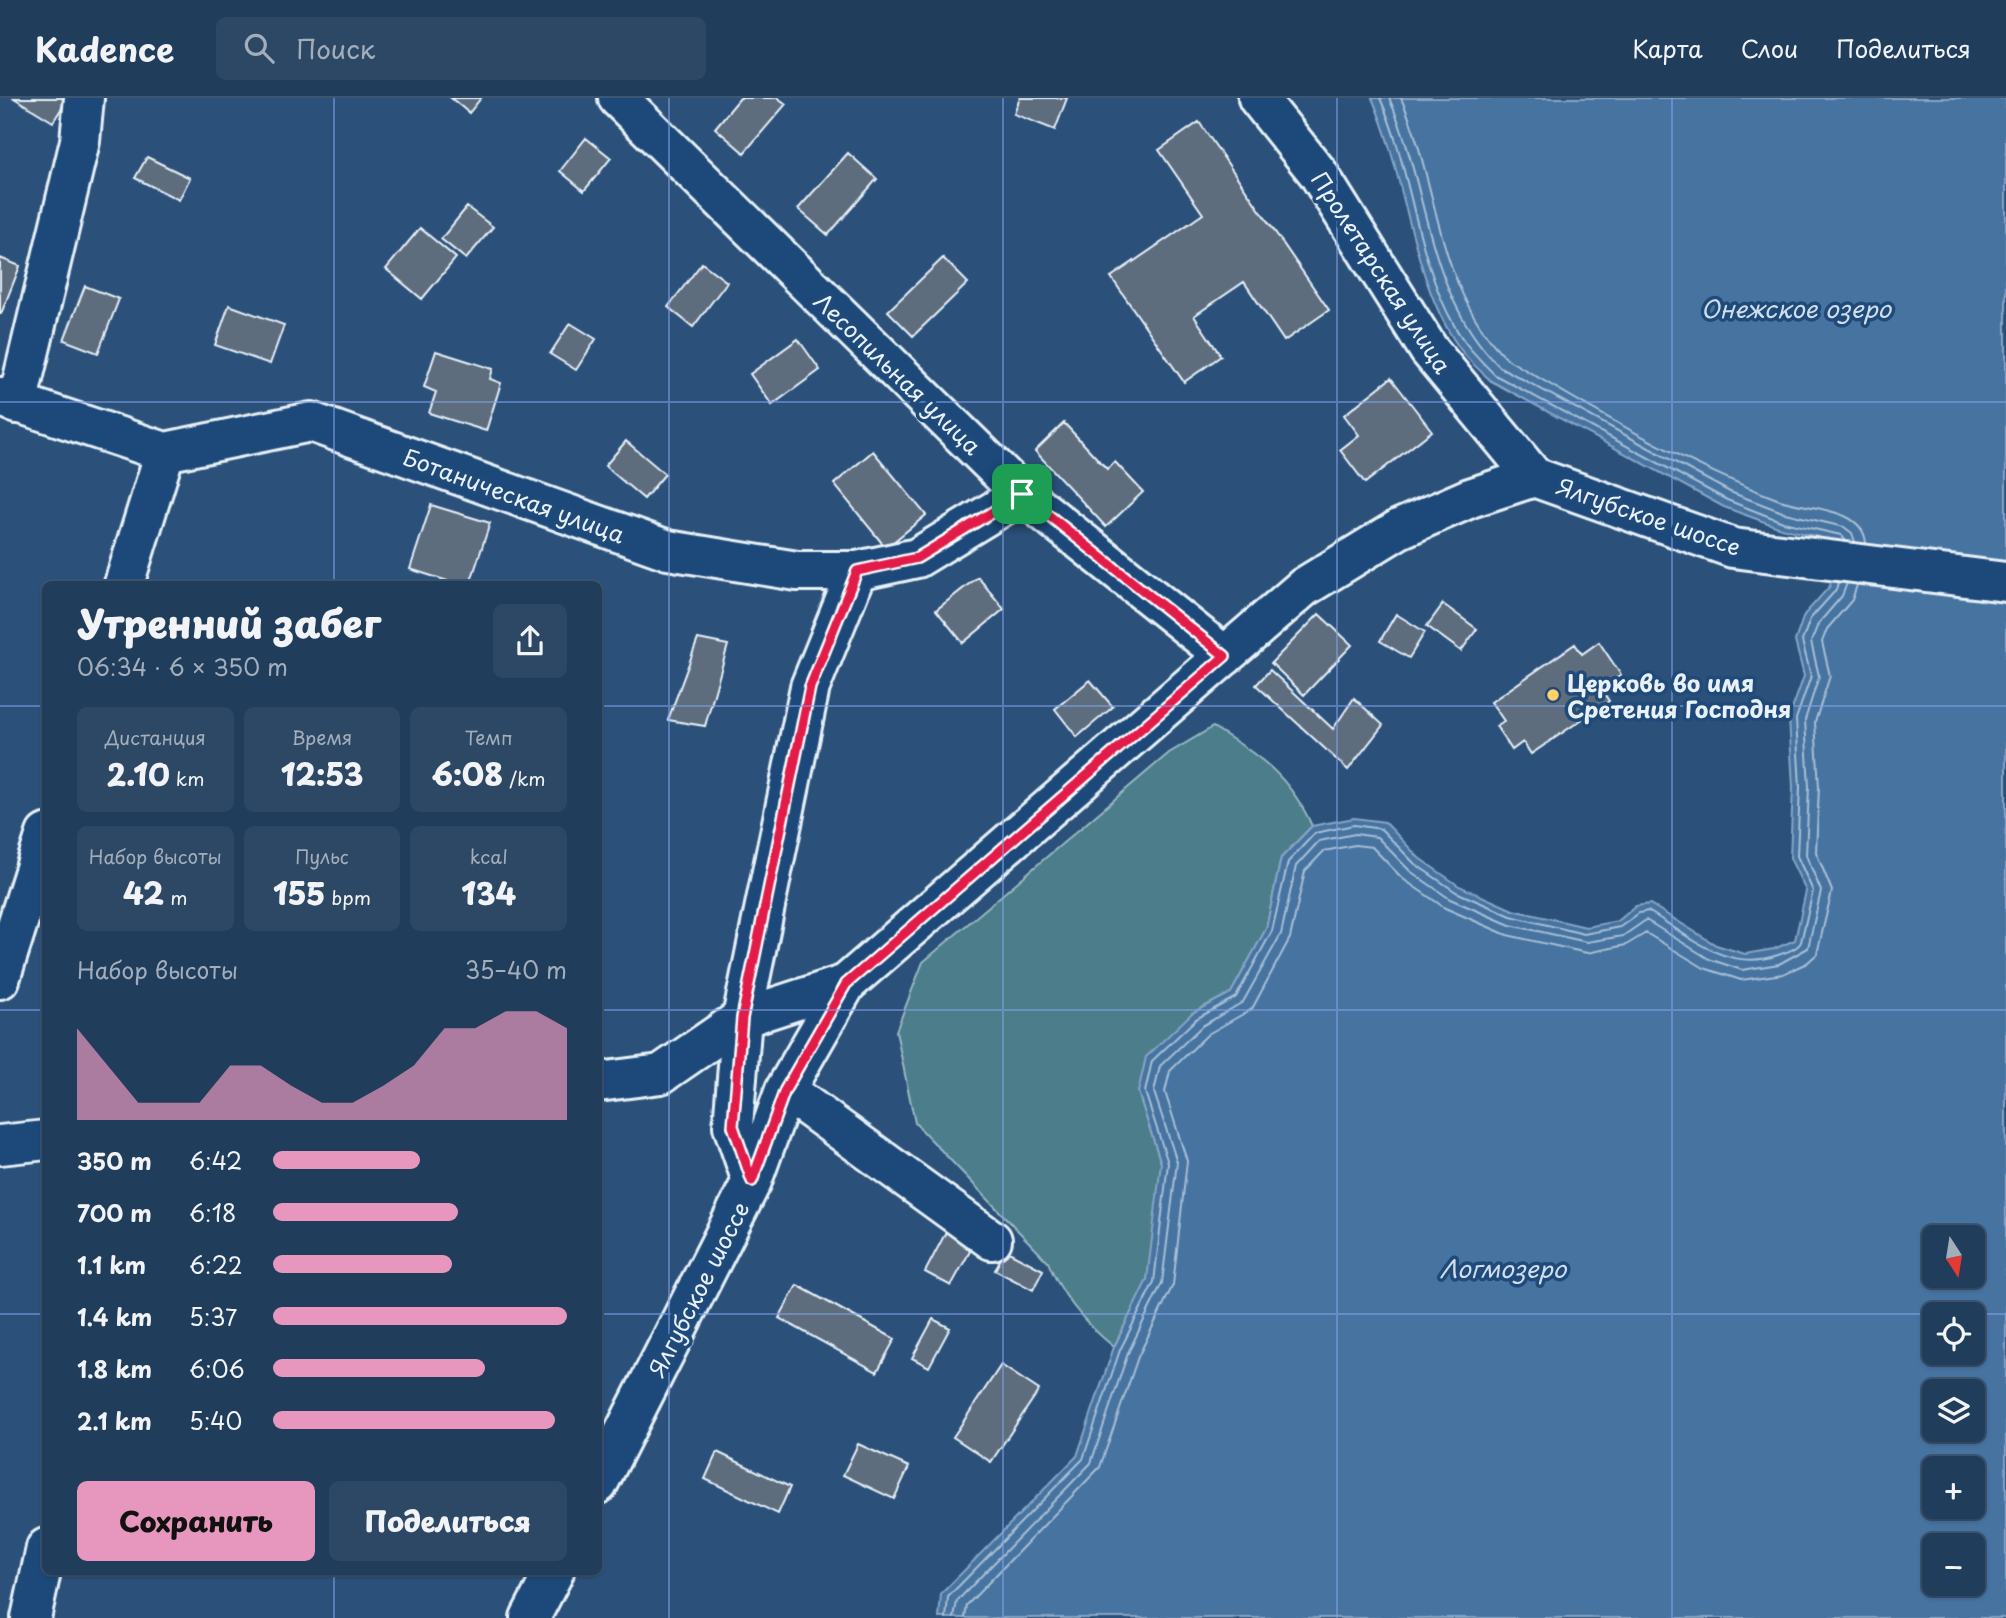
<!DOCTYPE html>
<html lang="ru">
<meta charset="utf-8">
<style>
:root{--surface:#203d5c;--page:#2d4865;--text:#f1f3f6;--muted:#a2aebb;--line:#3d5672;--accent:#e797bd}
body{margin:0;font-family:"Playpen Sans",sans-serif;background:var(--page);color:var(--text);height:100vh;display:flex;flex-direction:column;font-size:26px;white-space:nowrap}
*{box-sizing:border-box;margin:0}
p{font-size:23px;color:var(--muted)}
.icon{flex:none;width:38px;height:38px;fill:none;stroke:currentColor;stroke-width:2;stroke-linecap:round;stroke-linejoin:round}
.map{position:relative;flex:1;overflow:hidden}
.sheet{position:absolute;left:42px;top:483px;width:560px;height:994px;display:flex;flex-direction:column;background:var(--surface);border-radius:10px;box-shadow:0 2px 5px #0004,0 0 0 2px var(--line)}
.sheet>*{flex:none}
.needle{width:46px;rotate:168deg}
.fabs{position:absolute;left:1922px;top:1127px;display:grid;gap:14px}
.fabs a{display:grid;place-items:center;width:63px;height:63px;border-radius:10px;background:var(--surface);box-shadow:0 2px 5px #0004,0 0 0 2px var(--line);font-size:35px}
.pin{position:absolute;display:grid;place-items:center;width:60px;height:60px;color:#fff;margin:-30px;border-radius:14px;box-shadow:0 4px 10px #0006}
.round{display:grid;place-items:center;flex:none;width:74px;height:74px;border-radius:10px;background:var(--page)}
.summary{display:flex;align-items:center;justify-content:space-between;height:119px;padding:0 35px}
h1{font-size:38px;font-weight:800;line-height:52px}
.figures{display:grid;grid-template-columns:repeat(3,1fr);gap:10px;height:119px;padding:7px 35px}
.figures div{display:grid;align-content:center;border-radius:10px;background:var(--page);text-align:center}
.figures b{font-size:30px;font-weight:800}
.figures small{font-size:19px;font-weight:400}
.figures p{font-size:19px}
.chart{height:196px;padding:14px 35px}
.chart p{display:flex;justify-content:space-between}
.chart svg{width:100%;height:126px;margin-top:7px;fill:var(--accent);opacity:.7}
.primary-button{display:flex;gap:14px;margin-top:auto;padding:14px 35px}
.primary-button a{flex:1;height:80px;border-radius:10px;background:var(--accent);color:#111;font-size:28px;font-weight:800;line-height:80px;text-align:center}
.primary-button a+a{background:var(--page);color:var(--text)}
ul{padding:0 35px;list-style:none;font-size:23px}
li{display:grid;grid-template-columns:112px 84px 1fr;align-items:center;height:52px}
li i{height:18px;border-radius:9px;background:var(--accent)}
header{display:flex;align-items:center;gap:42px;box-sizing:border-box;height:98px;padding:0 35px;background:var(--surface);border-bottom:2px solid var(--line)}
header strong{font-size:33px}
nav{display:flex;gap:38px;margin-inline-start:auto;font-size:24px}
.search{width:490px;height:63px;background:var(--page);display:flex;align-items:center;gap:18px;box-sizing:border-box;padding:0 24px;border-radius:10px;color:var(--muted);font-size:26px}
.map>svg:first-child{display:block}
.green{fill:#4c7e8a;stroke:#9ab8c1;stroke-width:2}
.water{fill:#4673a1;stroke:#87a5c4;stroke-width:2;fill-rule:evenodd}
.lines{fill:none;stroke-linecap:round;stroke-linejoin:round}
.shore{stroke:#a7bfd5;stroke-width:2}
.building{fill:#5d6d7d;stroke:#e8f1f8;stroke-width:2}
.minor-casing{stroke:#e8f1f8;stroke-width:44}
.minor{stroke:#1f4a7a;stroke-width:38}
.route-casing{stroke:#fff;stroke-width:14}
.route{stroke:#e11d48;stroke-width:9}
.grid{fill:none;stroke:#82a0e8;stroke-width:2;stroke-opacity:0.55}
.poi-dot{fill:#ffd166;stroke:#1f4a7a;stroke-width:2.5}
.labels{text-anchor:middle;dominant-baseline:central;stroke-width:7;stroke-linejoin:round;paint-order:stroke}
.street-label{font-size:23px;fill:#e8f1f8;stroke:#1f4a7a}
.poi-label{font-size:23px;font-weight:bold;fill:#e8f1f8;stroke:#1f4a7a;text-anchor:start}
.water-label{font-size:24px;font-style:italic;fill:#d0deeb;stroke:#1f4a7a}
</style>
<header>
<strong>Kadence</strong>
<div class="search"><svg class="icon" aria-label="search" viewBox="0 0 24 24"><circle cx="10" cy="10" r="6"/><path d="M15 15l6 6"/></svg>Поиск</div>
<nav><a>Карта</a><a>Слои</a><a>Поделиться</a></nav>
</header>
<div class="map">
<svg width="2006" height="1520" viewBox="0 0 2006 1520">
<rect width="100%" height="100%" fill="#2b517b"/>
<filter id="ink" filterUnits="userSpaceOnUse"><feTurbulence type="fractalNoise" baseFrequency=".0143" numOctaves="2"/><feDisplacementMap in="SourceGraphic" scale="14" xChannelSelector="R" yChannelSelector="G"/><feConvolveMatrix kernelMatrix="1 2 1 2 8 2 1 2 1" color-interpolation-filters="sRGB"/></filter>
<g filter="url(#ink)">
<path class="green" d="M1213,629C1259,657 1289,677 1312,728L1281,760L1266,831L1231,895L1192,915L1138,994L1161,1065L1157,1113L1147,1183L1114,1249C1084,1225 1062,1199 1048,1164L915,1025L896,933L923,864L1169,655Z"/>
<path class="water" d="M1372,0H2006V1520H939L941,1496L1077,1358L1114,1249L1147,1182L1161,1065L1138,994L1146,959L1192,915L1231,895L1266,831L1281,760L1312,728L1354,720L1385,724L1419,760L1459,788L1513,812L1586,829L1618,823L1636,808L1650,806L1716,847L1745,856L1774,851L1795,842L1806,793L1790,760L1793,689L1789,620L1804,578L1795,543L1804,517L1830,488L1840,444L1781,430L1724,409L1491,283C1482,274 1472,266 1464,256C1412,190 1407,79 1372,0ZM1934,1139H1972V1178H1934ZM1934,1216H1972V1255H1934ZM1934,1293H1972V1332H1934ZM1934,1370H1972V1409H1934ZM1934,1447H1972V1486H1934Z"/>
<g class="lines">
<path class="shore" d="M1380,0C1412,72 1415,157 1454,227C1464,246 1479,261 1495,277L1727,402L1783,424L1841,437L1846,443
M1389,0C1430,92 1425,196 1500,269L1730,394L1785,415L1844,429L1852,435L1855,444
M1401,0C1439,86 1436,192 1507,261C1593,312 1683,365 1777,401C1805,412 1863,408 1866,445
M946,1520L948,1499L1083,1361L1120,1252L1154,1184L1168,1065L1145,994L1152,963L1196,921L1236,899L1272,833L1288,764L1315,735L1354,727L1381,731L1415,766L1456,794L1511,818L1584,836L1620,829L1639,815L1648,813C1690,838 1726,875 1778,857C1787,854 1797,851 1801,844L1813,793L1797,758L1800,689L1796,621L1811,578L1802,543L1810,521L1836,492L1838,484
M954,1520L957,1503L1091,1365L1128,1255L1162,1185L1177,1064L1154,994L1160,968L1202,928L1243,904L1281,836L1296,768L1319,743L1355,736L1377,739L1410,773L1450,801L1510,827L1587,844L1623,838L1646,822L1709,861L1742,872L1779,866L1808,850L1821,793L1806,757L1809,689L1805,622L1819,578L1811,544L1818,526L1842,498L1847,485
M965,1520L967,1507L1100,1369L1138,1259L1173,1187L1187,1063L1165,994L1170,973L1208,936L1252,911L1290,840L1305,773L1324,753L1355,747L1372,749L1403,781L1445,810L1507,837L1587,855L1626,847L1646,835L1704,870L1741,882L1783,876L1807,865L1817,856L1832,793L1816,754L1819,689L1815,624L1830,578L1822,544L1827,531L1852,502L1857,487"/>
</g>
<path class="building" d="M14,0H68L53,24Z
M451,0H481L469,15Z
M740,0H778L786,6L744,55L715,30Z
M1020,0H1067L1055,32L1014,16Z
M1199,24L1329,212L1284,243L1244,184L1194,218L1221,258L1184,284L1111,179L1203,116L1159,52Z
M586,40L611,60L584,93L560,73Z
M848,55L877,81L828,137L798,111Z
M147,59L190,80L179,102L135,80Z
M467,109L493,129L466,161L441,141Z
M420,130L456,160L422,201L386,171Z
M0,160L20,168L1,216H0Z
M943,160L968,185L913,238L888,213Z
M702,165L727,184L693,229L668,209Z
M85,188L119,201L98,255L64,242Z
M229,207L284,227L270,266L215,247Z
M570,225L596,241L576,272L550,256Z
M798,241L820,272L772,307L750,276Z
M436,253L493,271L490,281L501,285L486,333L429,315L436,294L424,289Z
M1391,280L1432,333L1365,385L1340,352L1359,337L1344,317Z
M1064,325L1107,371L1115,364L1143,394L1106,429L1035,353Z
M626,343L665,376L644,401L605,368Z
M873,353L926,417L886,450L834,386Z
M431,407L490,425L470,486H457L410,471Z
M978,479L1004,511L963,545L936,512Z
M1443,506L1477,531L1461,553L1427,528Z
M1319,516L1352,547L1304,597L1271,565Z
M1396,516L1425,534L1409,560L1380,543Z
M698,541L728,547L705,628L668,622Z
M1599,544L1621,577L1601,591L1609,603L1531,656L1523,644L1512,652L1496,628L1504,623L1491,604L1575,546L1582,556Z
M1270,572L1333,631L1354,600L1383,627L1348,672L1256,587Z
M1090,582L1113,609L1077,639L1055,611Z
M947,1132L974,1146L951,1188L925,1174Z
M1005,1152L1043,1172L1033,1192L995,1172Z
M797,1187L895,1241L877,1274L779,1220Z
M933,1221L950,1230L929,1269L912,1260Z
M1001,1267L1039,1292L991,1364L953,1339Z
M858,1346L909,1369L894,1401L843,1377Z
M717,1354L790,1389L778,1416L705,1381Z"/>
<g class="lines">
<g class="minor-casing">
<path id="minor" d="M618,0L1022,396L1225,558
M1258,0L1318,75L1429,252L1534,379
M0,299L165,354L311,324L668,452L797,473H857L917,460L1022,396
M17,306L80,43L84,0
M124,486L165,354
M0,881L46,736
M598,984L661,976L742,920L846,886
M785,992L992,1142
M0,1047L46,1042
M752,1083L733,1028L742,920L810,589L857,473
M598,1386L752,1083L785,992L846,886L1304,489L1399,431L1470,400L1534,379L1733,450L2006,484
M31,1520L46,1450
M530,1520L554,1474"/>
</g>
<use href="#minor" class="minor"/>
</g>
</g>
<g class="lines" filter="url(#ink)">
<g class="route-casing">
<path id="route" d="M1022,396L1225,558L846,886L785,992L752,1083L733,1028L742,920L810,589L857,473L917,460Z"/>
</g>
<use href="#route" class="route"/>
</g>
<path class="grid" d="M334,0V486M669,0V1520M1003,0V1520M1337,0V1520M1672,0V1520M0,304H2006M0,608H46M598,608H2006M0,912H46M598,912H2006M0,1216H46M598,1216H2006M334,1474V1520"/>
<circle class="poi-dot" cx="1553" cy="597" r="7"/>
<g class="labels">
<g class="street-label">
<text transform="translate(1382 174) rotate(57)">Пролетарская улица</text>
<text transform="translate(898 275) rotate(44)">Лесопильная улица</text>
<text transform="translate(514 397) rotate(20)">Ботаническая улица</text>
<text transform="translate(1649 418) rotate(19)">Ялгубское шоссе</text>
<text transform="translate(698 1191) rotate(-63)">Ялгубское шоссе</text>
</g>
<g class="poi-label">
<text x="1567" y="584">Церковь во имя<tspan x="1567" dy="26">Сретения Господня</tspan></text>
</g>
<g class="water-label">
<text x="1796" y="210">Онежское озеро</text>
<text x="1503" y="1170">Логмозеро</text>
</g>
</g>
</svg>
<div class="fabs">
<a><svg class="needle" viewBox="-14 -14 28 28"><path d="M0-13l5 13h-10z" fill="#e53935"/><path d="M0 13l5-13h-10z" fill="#a2aebb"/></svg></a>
<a><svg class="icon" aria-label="locate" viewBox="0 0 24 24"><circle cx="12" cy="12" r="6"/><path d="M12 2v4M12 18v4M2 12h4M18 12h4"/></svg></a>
<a><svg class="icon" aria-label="layers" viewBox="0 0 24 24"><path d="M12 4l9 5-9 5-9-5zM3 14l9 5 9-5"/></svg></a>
<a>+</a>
<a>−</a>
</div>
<div class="pin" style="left:1022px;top:396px;background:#1e9e55"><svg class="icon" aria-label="arrive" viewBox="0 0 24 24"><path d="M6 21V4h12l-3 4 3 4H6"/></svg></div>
<section class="sheet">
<div class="summary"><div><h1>Утренний забег</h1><p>06:34 · 6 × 350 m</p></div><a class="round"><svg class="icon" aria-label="share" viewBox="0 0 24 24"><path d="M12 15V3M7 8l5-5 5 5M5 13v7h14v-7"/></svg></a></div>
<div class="figures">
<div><p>Дистанция</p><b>2.10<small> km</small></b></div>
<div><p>Время</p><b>12:53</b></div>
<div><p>Темп</p><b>6:08<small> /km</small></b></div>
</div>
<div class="figures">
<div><p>Набор высоты</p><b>42<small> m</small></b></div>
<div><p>Пульс</p><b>155<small> bpm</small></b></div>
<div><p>kcal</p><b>134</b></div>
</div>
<div class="chart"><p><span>Набор высоты</span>35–40 m</p>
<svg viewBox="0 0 160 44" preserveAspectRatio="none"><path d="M0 44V12L10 25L20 38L30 38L40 38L50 25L60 25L70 32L80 38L90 38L100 32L110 25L120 12L130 12L140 6L150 6L160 12V44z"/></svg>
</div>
<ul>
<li><b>350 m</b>6:42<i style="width:50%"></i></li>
<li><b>700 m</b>6:18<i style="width:63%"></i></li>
<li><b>1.1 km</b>6:22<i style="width:61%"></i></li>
<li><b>1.4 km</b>5:37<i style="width:100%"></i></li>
<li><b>1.8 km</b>6:06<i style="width:72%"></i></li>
<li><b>2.1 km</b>5:40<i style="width:96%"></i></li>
</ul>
<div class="primary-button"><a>Сохранить</a><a>Поделиться</a></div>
</section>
</div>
